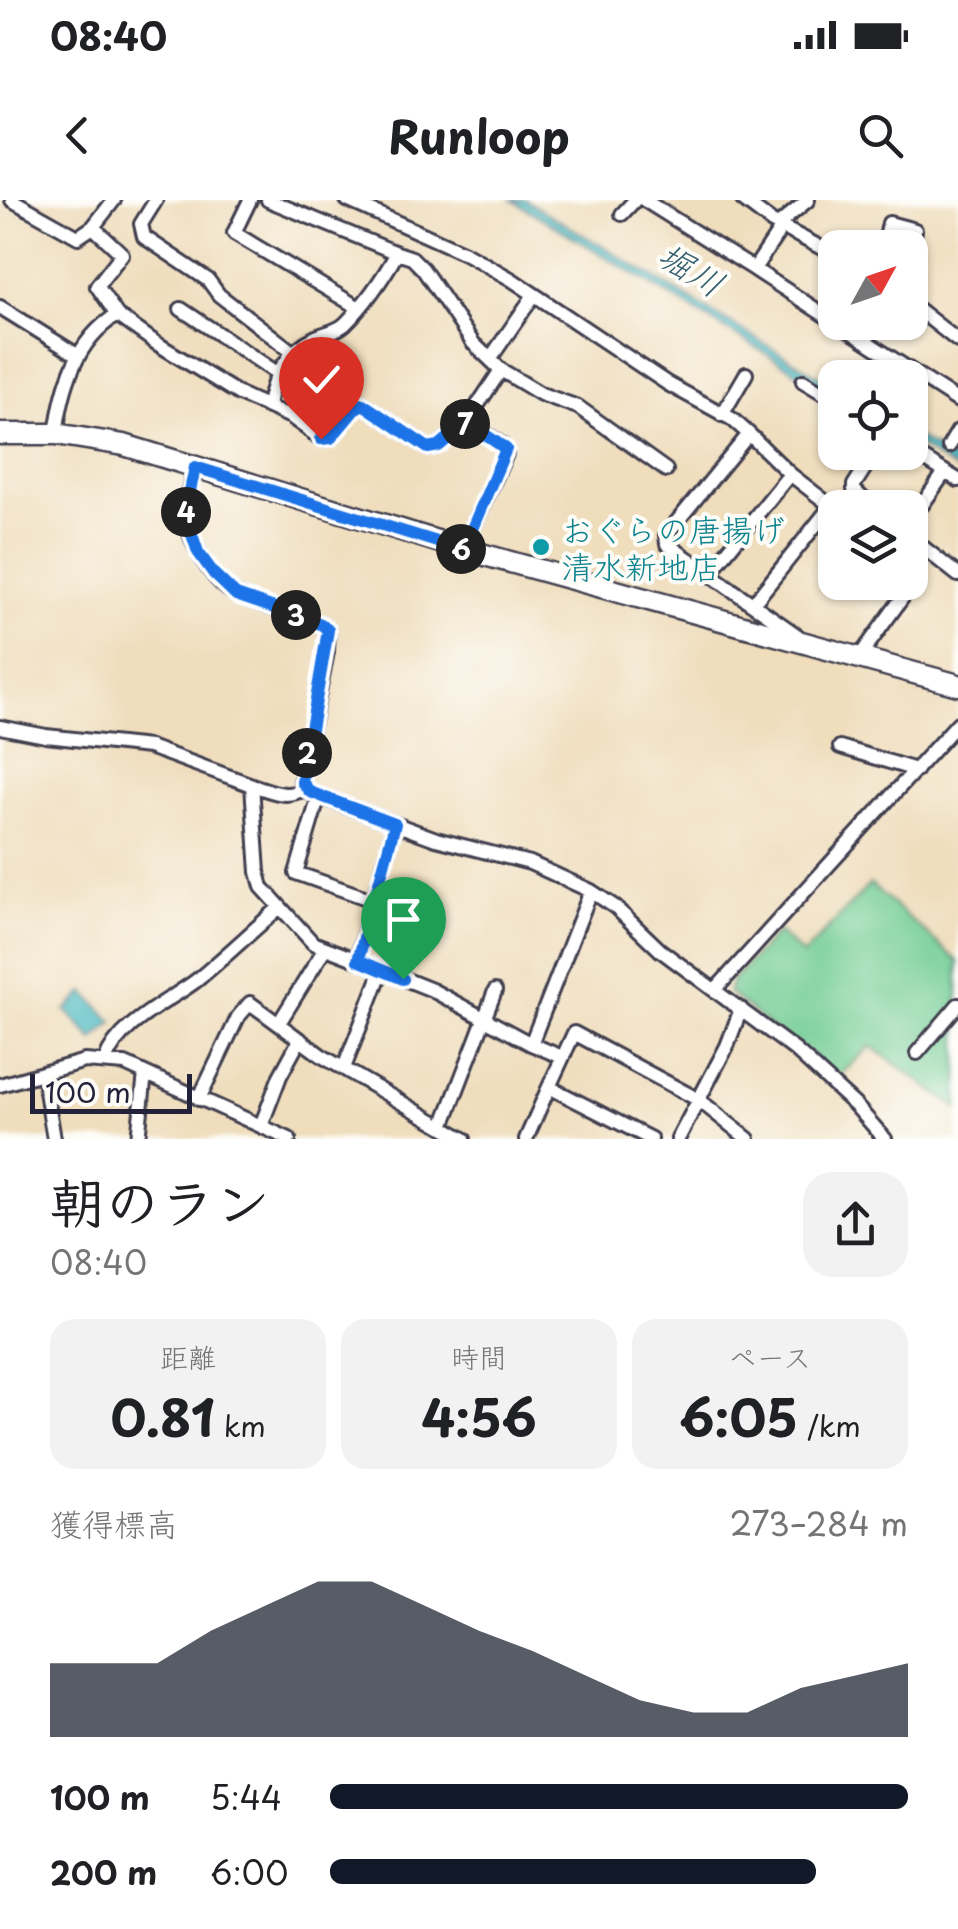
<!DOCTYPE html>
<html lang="ja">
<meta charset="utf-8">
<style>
:root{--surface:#fff;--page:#f2f2f2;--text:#202124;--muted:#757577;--accent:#111827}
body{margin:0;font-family:"Playpen Sans","Klee One",sans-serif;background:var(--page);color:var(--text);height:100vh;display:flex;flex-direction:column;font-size:38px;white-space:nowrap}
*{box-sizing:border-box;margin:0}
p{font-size:32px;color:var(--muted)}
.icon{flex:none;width:55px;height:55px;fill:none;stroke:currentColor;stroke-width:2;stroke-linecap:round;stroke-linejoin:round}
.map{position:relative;height:939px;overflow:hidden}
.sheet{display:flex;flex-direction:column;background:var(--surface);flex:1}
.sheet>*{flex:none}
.needle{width:65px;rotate:50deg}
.tools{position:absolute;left:818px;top:30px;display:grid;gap:20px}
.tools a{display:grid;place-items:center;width:110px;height:110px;border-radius:20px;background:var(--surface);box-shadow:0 2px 8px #0004;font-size:50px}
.scale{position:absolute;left:30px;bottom:25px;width:162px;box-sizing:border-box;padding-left:10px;border:5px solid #22223b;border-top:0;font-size:28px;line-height:35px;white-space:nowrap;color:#22223b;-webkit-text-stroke:8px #fdfcf7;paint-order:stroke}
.pin{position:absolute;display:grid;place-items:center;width:85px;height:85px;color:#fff;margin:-102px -42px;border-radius:50% 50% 50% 0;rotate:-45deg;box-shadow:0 0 10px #0007}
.pin .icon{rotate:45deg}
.km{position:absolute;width:50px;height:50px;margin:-25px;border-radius:50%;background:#222;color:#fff;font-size:28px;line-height:50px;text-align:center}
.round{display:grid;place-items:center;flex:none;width:105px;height:105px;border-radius:30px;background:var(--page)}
.headline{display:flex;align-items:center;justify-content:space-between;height:170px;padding:0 50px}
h1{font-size:55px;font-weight:700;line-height:75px}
.metrics{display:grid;grid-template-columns:repeat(3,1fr);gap:15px;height:170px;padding:10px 50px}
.metrics div{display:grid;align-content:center;border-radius:25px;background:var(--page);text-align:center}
.metrics b{font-size:50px;font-weight:700}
.metrics small{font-size:28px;font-weight:400}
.metrics p{font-size:28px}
.chart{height:280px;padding:20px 50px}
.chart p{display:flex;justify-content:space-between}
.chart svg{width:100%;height:180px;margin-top:10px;fill:var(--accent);opacity:.7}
ul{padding:0 50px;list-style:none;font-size:32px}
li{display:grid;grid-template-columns:160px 120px 1fr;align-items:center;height:75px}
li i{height:25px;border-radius:12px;background:var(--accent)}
.status{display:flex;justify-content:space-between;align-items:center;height:70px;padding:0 50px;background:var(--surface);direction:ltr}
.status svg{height:28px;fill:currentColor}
header{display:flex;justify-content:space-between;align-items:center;height:130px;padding:0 50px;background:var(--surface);font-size:45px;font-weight:700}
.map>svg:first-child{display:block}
.green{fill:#73cd95;stroke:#4a7868;stroke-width:2.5}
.water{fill:#4ab9bf;stroke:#366e7d;stroke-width:2.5}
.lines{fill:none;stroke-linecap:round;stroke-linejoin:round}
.minor-casing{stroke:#413e4e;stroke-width:18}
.primary-casing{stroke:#413e4e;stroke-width:25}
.minor{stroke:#fff;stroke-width:12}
.primary{stroke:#fff;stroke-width:20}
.route-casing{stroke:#fff;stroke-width:20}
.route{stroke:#1a73e8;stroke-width:12}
.culture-dot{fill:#0f9aa8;stroke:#fdfcf7;stroke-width:4}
.labels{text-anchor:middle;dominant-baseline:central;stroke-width:8;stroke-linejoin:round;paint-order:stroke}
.culture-label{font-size:32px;fill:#0d838f;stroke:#fdfcf7;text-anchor:start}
.water-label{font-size:35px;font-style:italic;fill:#325e70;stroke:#fdfcf7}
</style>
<div class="status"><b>08:40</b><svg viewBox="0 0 49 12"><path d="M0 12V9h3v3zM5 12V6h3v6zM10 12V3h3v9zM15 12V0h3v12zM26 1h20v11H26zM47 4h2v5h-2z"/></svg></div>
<header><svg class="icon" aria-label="back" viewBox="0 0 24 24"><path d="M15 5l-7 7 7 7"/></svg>Runloop<svg class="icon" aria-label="search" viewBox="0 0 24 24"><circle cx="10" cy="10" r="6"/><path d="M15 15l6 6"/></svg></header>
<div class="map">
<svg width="958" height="939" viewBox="0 0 958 939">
<rect width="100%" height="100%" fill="#fdfcf7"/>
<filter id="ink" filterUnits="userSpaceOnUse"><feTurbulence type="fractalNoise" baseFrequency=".01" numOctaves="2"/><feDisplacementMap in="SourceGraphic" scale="20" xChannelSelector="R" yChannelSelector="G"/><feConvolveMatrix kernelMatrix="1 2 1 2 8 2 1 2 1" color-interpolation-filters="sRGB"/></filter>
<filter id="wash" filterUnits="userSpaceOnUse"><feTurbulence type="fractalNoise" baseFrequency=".0048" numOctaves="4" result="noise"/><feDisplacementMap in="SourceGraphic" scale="40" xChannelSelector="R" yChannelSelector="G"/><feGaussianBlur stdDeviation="2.25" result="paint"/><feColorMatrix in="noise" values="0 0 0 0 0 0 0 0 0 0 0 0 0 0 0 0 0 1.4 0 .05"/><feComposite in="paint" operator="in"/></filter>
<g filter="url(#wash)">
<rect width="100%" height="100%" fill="#efddbc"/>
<path class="green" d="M870,684L958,761V909L871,846L835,880L728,792L732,780L778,732L803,755Z"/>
<path class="water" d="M512,0H525L835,186V195Z
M910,233L958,263V271L910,241Z
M85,792L113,822L93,840L66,810Z"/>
</g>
<g filter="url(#ink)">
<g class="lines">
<g class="minor-casing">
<path id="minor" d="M12,0L78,37L93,27L114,0
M156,0L141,24L144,37L208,80L219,95L295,154
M250,0L234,33L359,108
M347,0L465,53L511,79L668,184L732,219L749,234
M644,0L754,69L782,27
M743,0L772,22L835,55
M622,14L635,0
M778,25L808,0
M93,27L122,54L97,86L117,115L156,143L239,194L291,217L321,239L331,238L355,208L363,204L428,248L439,246L467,221L502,245L506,254L463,349
M884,48L889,23L915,30L910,65
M397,53L412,58L423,69L473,143L501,170L541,194L578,207L666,270
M754,69L835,122
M910,103L958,141
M0,107L77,155
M181,109L277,173
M836,122L958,201
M490,159L534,95
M803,181L835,200
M268,206C272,177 288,150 316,137C327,132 336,132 345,124C366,103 383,78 397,53L268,0
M722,215L746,174
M467,221L501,170
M56,234C62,189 75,140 117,115
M949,246L958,231
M910,250L945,272
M195,267C192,282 185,299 186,313C188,342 213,385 240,396C266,407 295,415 321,424L328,430L327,452L301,582L310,593L319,596L436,639L530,663L591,691L615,707L660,750L795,850L856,906L885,939
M922,305L945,272L958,280
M873,308L854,290V285L875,252
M910,337L958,375
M708,375L790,274
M753,404L831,306
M798,436L667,344L666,335L749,234L790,274L835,309
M860,456L913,383L910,380
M0,527L46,536L149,547L252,585L258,672L262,687L313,743L357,760
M840,547L916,570
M252,585C272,591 286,600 305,588
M319,596L296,673L426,719
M382,770L432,790L531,844L562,857
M715,790L958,523
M279,823L324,750
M531,844L591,691
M917,853L958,805
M105,861C118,824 168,802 197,780C225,757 251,732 279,708
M344,868L382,770L357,760L395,624
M43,873L54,939
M0,885L85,861L125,864L289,939
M549,887L574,833L699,900L748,939
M199,899L238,817L250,803L322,856L464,939
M261,926L280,876L300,839
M443,926L495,791
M138,939L145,873
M526,939L549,887L651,939
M678,939L727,846L741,809"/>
</g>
<g class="primary-casing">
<path id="primary" d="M0,234H56L124,245L463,349L958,485"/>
</g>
<use href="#minor" class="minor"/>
<use href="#primary" class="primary"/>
</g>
</g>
<g class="lines" filter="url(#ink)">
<g class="route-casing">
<path id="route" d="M321,239L331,238L356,208L363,204L428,248L439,246L467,222L506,249L463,350L195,267L186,310L187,320L198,352L214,374L236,395L321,424L328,430L302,582L310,592L395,624L358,760L403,779"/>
</g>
<use href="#route" class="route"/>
</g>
<circle class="culture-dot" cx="541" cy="347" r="10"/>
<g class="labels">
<g class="culture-label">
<text x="561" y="329">おぐらの唐揚げ<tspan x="561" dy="37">清水新地店</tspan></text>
</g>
<g class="water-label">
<text transform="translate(692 68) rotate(31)">堀川</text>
</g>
</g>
</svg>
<div class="tools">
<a><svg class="needle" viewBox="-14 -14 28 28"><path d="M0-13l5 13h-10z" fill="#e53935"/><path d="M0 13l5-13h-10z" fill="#757577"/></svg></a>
<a><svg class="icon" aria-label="locate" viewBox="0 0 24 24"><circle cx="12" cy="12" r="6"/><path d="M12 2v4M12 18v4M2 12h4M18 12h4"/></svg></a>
<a><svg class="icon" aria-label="layers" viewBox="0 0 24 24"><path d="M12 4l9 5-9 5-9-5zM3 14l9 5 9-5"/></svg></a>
</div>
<div class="scale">100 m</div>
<div class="pin" style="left:403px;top:779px;background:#1e9e55"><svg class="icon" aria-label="arrive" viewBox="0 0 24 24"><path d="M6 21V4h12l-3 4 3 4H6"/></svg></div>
<div class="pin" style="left:321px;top:239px;background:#d93025"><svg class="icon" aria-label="check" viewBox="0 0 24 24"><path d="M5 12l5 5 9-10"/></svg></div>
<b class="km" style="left:307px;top:553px">2</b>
<b class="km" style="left:296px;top:415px">3</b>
<b class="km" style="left:186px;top:312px">4</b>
<b class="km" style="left:461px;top:349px">6</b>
<b class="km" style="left:465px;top:224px">7</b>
</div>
<section class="sheet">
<div class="headline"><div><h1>朝のラン</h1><p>08:40</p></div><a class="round"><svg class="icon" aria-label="share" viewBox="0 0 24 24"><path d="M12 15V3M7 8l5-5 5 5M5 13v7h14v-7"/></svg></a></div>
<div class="metrics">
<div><p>距離</p><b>0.81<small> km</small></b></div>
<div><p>時間</p><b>4:56</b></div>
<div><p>ペース</p><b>6:05<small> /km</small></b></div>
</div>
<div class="chart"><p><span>獲得標高</span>273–284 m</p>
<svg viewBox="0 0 160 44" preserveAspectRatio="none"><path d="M0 44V26L10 26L20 26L30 18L40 12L50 6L60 6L70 12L80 18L90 23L100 29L110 35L120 38L130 38L140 32L150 29L160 26V44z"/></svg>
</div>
<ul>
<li><b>100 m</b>5:44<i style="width:100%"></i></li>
<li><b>200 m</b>6:00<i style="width:84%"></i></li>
</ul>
</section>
